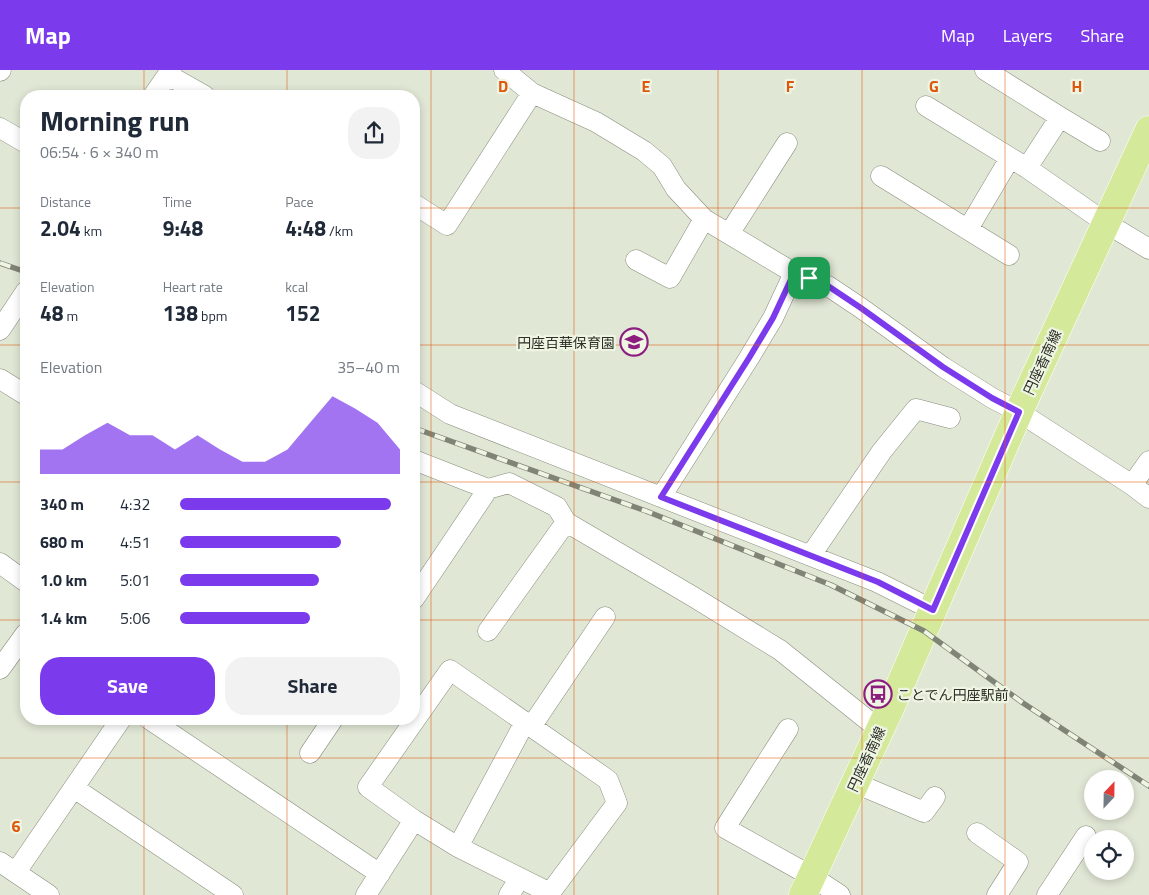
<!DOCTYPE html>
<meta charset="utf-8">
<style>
:root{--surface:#fff;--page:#f2f2f3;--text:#1f2937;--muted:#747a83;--accent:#7c3aed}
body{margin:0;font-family:"Titillium Web","Noto Sans JP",sans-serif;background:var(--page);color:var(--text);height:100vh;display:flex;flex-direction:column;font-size:19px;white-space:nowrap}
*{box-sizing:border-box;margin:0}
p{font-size:16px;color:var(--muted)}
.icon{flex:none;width:28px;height:28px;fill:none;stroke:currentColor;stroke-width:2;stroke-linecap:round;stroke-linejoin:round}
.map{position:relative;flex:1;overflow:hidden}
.details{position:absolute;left:20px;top:20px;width:400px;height:635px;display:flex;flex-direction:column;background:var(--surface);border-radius:20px;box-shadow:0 2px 8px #0003}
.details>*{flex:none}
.needle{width:32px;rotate:22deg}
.controls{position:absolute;left:1084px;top:700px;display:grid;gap:10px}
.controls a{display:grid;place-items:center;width:50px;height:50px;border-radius:50%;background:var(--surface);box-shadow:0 2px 8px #0003;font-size:25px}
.pin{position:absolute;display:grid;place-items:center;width:42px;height:42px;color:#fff;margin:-21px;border-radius:10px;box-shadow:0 2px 8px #0006}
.round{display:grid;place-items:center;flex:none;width:52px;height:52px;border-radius:20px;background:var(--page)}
.overview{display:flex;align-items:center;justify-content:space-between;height:85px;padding:0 20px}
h1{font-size:28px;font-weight:700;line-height:38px}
.figures{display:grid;grid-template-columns:repeat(3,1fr);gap:8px;height:85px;padding:5px 20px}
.figures div{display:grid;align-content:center}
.figures b{font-size:21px;font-weight:700}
.figures small{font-size:14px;font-weight:400}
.figures p{font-size:14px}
.chart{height:140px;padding:10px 20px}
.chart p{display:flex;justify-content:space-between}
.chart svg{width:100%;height:90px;margin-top:5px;fill:var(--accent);opacity:.7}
.action{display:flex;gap:10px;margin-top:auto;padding:10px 20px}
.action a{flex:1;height:58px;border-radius:20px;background:var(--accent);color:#fff;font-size:20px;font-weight:700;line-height:58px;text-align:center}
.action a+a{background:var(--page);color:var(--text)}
ul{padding:0 20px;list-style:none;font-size:16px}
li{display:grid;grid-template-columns:80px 60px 1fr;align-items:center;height:38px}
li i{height:12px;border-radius:6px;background:var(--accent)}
header{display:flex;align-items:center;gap:30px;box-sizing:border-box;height:70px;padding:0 25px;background:var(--accent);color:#fff}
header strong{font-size:24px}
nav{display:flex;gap:28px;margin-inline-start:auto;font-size:18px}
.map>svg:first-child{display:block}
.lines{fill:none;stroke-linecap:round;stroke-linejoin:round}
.street-casing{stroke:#878d7c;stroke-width:21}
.primary-casing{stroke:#fff;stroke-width:29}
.street{stroke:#fff;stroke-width:20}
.primary{stroke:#d5e99b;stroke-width:28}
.rail-casing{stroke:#808477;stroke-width:5.5}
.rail{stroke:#eef5e2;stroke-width:4;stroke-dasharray:11;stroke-linecap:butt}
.route-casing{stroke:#fff;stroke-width:10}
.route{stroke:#7c3aed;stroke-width:6}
.grid{fill:none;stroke:#df570d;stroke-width:1;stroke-opacity:0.55}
.labels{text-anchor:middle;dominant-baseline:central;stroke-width:4.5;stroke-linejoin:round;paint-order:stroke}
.poi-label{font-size:14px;fill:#2d2f28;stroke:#eef5e2;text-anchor:end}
.street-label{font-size:14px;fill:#2d2f28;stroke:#eef5e2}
.grid-label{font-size:16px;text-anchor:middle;font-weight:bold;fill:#df570d;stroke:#eef5e2;stroke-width:4.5;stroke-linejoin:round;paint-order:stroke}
</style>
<header>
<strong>Map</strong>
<nav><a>Map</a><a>Layers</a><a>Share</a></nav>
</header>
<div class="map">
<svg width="1149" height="825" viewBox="0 0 1149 825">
<rect width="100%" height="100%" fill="#e1e7d5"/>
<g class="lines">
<g class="street-casing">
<path id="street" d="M504,0L532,23L596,52L644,81L662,96L676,119L704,149L794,203L828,216L861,238L943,297L992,328L1019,342L1132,415L1149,428
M985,0L1060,47L1100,71
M0,1L1,0
M168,5L205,26
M153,26L171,0
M926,36L1027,98L1106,153L1149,179
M0,58L26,73
M1027,98L1060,47
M881,106L1009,185
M414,134L447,155L532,23
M968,159L1010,88
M729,164L787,73
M636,190L670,208L704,149
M0,260L26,221
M0,309L26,325
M414,321L450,344L877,512L933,540
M414,390L488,419L509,413L557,437L566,452L692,526L780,580L880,660
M1132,415L1149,391
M661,427L749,288L773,248L794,203
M811,485L882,381L916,339L950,348
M0,493L26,512
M414,529L488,419
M488,561L566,452
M0,599L26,563
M450,600L608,710L617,733L550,823L458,777L414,750L368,717Z
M149,649L380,804
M531,657L605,547
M788,659L725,758L811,806L840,825
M310,683L333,649
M855,713L924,742L935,727
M74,718L233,825
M977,763L1018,792L997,825
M458,777L525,652
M0,792L49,825
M16,802L121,649
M366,825L414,750
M509,825L520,808
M1047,825L1086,766"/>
</g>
<g class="primary-casing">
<path id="primary" d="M803,825L891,636L1021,337L1149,60"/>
</g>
<use href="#street" class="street"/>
<use href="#primary" class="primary"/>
<g class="rail-casing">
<path id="rail" d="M0,193L26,202
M414,358L646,441L831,515L924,561L1023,633L1149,716"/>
</g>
<use href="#rail" class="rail"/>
</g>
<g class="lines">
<g class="route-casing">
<path id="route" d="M794,203L828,216L861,238L943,297L992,328L1019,342L933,540L878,512L661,427L749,288L773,248Z"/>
</g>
<use href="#route" class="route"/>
</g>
<path class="grid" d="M144,0V26M287,0V26M431,0V825M574,0V825M718,0V825M862,0V825M1005,0V825M0,138H26M414,138H1149M0,275H26M414,275H1149M0,412H26M414,412H1149M0,550H26M414,550H1149M144,649V825M287,649V825M0,688H1149"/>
<defs>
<g id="school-ring" transform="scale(1.4375)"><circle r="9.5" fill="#eef5e2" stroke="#8d1e80" stroke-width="1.5"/><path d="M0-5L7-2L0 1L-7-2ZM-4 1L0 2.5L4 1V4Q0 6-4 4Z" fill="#8d1e80"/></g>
<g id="bus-ring" transform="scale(1.4375)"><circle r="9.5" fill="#eef5e2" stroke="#8d1e80" stroke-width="1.5"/><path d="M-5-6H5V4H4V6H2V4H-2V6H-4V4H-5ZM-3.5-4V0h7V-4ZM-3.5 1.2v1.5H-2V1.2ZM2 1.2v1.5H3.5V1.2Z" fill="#8d1e80"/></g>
</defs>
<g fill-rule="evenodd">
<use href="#school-ring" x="634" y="272"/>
<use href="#bus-ring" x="878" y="624"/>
</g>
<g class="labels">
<g class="poi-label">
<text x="615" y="272">円座百華保育園</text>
<text x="897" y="624" text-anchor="start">ことでん円座駅前</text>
</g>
<g class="street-label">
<text transform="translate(1042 292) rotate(-65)">円座香南線</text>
<text transform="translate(866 689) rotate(-65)">円座香南線</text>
</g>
</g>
<g class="grid-label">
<text x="503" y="22">D</text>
<text x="646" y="22">E</text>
<text x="790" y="22">F</text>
<text x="934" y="22">G</text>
<text x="1077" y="22">H</text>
<text x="16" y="762">6</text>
</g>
</svg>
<div class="controls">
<a><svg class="needle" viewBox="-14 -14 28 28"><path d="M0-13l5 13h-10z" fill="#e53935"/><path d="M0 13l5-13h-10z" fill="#747a83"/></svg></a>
<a><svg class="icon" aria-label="locate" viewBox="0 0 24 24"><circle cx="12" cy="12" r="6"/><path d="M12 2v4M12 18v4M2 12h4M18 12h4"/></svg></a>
</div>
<div class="pin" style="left:809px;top:208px;background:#1e9e55"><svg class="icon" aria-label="arrive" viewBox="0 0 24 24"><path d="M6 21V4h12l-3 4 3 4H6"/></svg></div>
<section class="details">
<div class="overview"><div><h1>Morning run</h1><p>06:54 · 6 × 340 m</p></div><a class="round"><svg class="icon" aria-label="share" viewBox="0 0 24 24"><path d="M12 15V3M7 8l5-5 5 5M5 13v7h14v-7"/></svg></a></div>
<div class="figures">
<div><p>Distance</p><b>2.04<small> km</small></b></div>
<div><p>Time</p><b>9:48</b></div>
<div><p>Pace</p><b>4:48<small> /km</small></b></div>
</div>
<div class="figures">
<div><p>Elevation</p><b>48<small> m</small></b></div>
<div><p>Heart rate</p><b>138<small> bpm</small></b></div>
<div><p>kcal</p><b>152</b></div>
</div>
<div class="chart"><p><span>Elevation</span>35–40 m</p>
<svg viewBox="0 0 160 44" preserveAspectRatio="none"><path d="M0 44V32L10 32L20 25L30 19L40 25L50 25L60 32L70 25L80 32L90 38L100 38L110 32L120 19L130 6L140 12L150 19L160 32V44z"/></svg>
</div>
<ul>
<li><b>340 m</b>4:32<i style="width:96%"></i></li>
<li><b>680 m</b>4:51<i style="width:73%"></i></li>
<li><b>1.0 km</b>5:01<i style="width:63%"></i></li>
<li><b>1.4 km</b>5:06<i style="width:59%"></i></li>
</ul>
<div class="action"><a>Save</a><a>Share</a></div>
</section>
</div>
